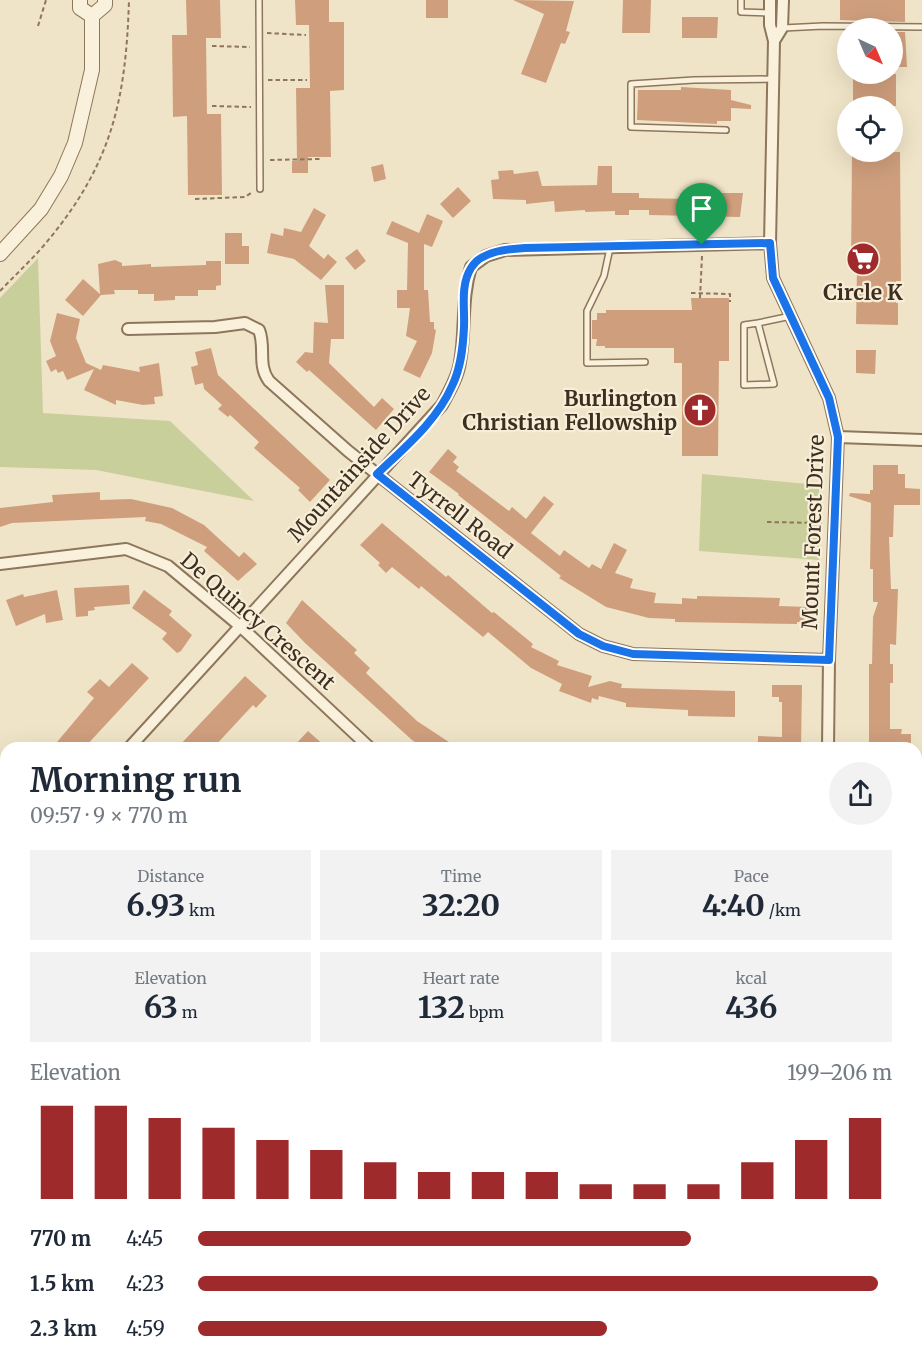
<!DOCTYPE html>
<meta charset="utf-8">
<style>
:root{--surface:#fff;--page:#f2f2f3;--text:#1f2937;--muted:#747a83;--accent:#9e2a2b}
body{margin:0;font-family:Merriweather,serif;background:var(--page);color:var(--text);height:100vh;display:flex;flex-direction:column;font-size:22px;white-space:nowrap}
*{box-sizing:border-box;margin:0}
p{font-size:20px;color:var(--muted)}
.icon{flex:none;width:33px;height:33px;fill:none;stroke:currentColor;stroke-width:2;stroke-linecap:round;stroke-linejoin:round}
.map{position:relative;flex:1;overflow:hidden}
.details{position:absolute;left:0px;top:742px;width:922px;height:622px;display:flex;flex-direction:column;background:var(--surface);border-radius:18px 18px 0 0;box-shadow:0 6px 24px #0002}
.details>*{flex:none}
.needle{width:39px;rotate:136deg}
.fabs{position:absolute;left:837px;top:18px;display:grid;gap:12px}
.fabs a{display:grid;place-items:center;width:66px;height:66px;border-radius:50%;background:var(--surface);box-shadow:0 6px 24px #0002;font-size:30px}
.pin{position:absolute;display:grid;place-items:center;width:51px;height:51px;color:#fff;margin:-62px -26px;border-radius:50% 50% 50% 0;rotate:-45deg;box-shadow:0 0 6px #0007}
.pin .icon{rotate:45deg}
.round{display:grid;place-items:center;flex:none;width:63px;height:63px;border-radius:32px;background:var(--page)}
.head{display:flex;align-items:center;justify-content:space-between;height:102px;padding:0 30px}
h1{font-size:33px;font-weight:700;line-height:45px}
.figures{display:grid;grid-template-columns:repeat(3,1fr);gap:9px;height:102px;padding:6px 30px}
.figures div{display:grid;align-content:center;border-radius:0px;background:var(--page);text-align:center}
.figures b{font-size:30px;font-weight:700}
.figures small{font-size:16px;font-weight:400}
.figures p{font-size:16px}
.chart{height:168px;padding:12px 30px}
.chart p{display:flex;justify-content:space-between}
.chart svg{width:100%;height:108px;margin-top:6px;stroke:var(--accent);stroke-width:6}
ul{padding:0 30px;list-style:none;font-size:20px}
li{display:grid;grid-template-columns:96px 72px 1fr;align-items:center;height:45px}
li i{height:15px;border-radius:8px;background:var(--accent)}
.map>svg:first-child{display:block}
.green{fill:#c9cf9b}
.building{fill:#cf9f7d}
.lines{fill:none;stroke-linecap:round;stroke-linejoin:round}
.service-casing{stroke:#8d765c;stroke-width:8}
.minor-casing{stroke:#8d765c;stroke-width:14}
.tertiary-casing{stroke:#8d765c;stroke-width:16}
.path{stroke:#8d765c;stroke-width:2;stroke-dasharray:4.5 3;stroke-linecap:butt}
.service{stroke:#faf1dc;stroke-width:5}
.minor{stroke:#faf1dc;stroke-width:10}
.tertiary{stroke:#faf1dc;stroke-width:14}
.route-casing{stroke:#fff;stroke-width:12}
.route{stroke:#1a73e8;stroke-width:8}
.labels{text-anchor:middle;dominant-baseline:central;stroke-width:4.5;stroke-linejoin:round;paint-order:stroke}
.poi-label{font-size:21px;font-weight:bold;fill:#3d2e20;stroke:#f7eed8}
.street-label{font-size:21px;fill:#3d2e20;stroke:#f7eed8}
</style>
<div class="map">
<svg width="922" height="1364" viewBox="0 0 922 1364">
<rect width="100%" height="100%" fill="#f0e4c8"/>
<path class="green" d="M38,258L43,413L170,421L254,501L96,470L0,467V298Z
M702,474L819,485V560L699,551Z
M917,1352L922,1353V1364H841V1359H916Z"/>
<path class="building" d="M186,0H220L221,38H206L207,114H221L222,195H188L187,116L173,117L172,35H187Z
M295,0H329V22H344V90L330,91L331,157H308V173H292V161H297L296,88H310L309,25H296Z
M426,0H448V18H426Z
M513,0L574,1L566,31L570,32L565,44L561,43L546,83L521,74L544,14Z
M623,0H651L650,33H622Z
M840,0H905V22L840,20Z
M682,17H718L717,38H682Z
M892,32H905L907,67H892Z
M853,74H896V106H853Z
M681,87L731,90V100L751,105V109L731,108V121H717V124L637,120L638,90H681Z
M852,152H900L901,281H896V303H898V325L856,324L857,268L851,267Z
M383,164L386,179L374,182L371,167Z
M598,166H612V193H639V198L689,199V195H699V201H721V193H743L740,217L649,215V210H629V215H615V211L585,212V210L555,212L554,201L526,204V200L493,199L491,180L499,179L498,171L513,170L514,174L538,171L542,186L597,185Z
M458,187L471,201L453,218L440,204Z
M314,208L326,215L309,246L324,259L328,254L337,262L321,280L294,259L267,253L271,233L283,236L284,228L301,232Z
M427,214L443,221L432,247L424,244V290H428L430,322H434V329L436,330L432,353L420,378L403,370L417,341L406,336L410,308H397V290H407L408,243L386,234L392,221L419,233Z
M225,233H242V246H249V264H225Z
M357,249L366,261L355,270L345,258Z
M115,260L122,263V266L151,264V267L206,265V261H221V285L216,286V290H198V296H175V300L154,301V294H138V290H114L115,294L101,295L83,316L65,300L83,279L100,294L98,264Z
M325,285H344V339H331L329,363L374,407L382,398L394,409L376,430L309,370L307,372L296,362L305,352L313,353L314,322L328,323Z
M691,298H729V361H719L718,456H682V363H674V348H605V346H596L597,339H592V320H597V313H606V310H692Z
M57,313L80,319L76,338L86,363L101,370L103,365L140,372L139,367L159,363L163,396L154,397L155,404L143,405L116,400V405L84,390L94,369L67,380L63,371L58,373L56,369L51,372L46,361L56,356L50,341Z
M211,348L218,375L330,480L310,502L298,490L300,488L254,448L259,442L230,415L228,417L218,409L222,405L204,389L203,383L195,385L191,367L198,365L195,352Z
M856,350H876L875,374L856,373Z
M448,449L457,457L453,462L459,467L456,471L509,511L512,507L526,519L544,496L554,504L531,533L560,556L564,550L589,568L592,564L601,569L614,543L627,550L615,573L633,579L630,588L656,593L654,603L682,604V598L697,599V596L780,598L779,606L808,607V622H797V624L675,622V619L649,618L606,607L559,578L561,576L458,495L459,494L429,472Z
M873,465H898V474H905V488L920,489V505H894L893,537H889L891,589H898L896,645L890,644V664H893V683H890V729H902L901,734H911V747L869,746V664H872L873,617L878,602H873V569H870L871,503L849,496L850,493L870,494V490H873Z
M100,492V500L131,499L172,508L204,525L239,557L244,552L257,564L238,581L204,551L207,547L161,524L145,521L146,517L12,523L0,527V508L53,502L52,495Z
M382,523L446,577L448,575L492,613L494,612L533,644L531,647L559,661L557,665L592,676L588,687L610,681L622,684L621,688L735,691V717L688,716V710L626,707V703L599,696L598,700L592,698L591,703L559,691L562,684L531,668L488,632L483,637L421,586L419,589L392,567L386,573L378,565L380,563L360,545Z
M129,585L130,604L94,607L95,610L88,611V616L76,617L74,588Z
M57,590L63,620L46,623L45,614L16,626L6,600L23,594L24,597Z
M144,590L172,611L169,615L192,635L181,651L177,653L162,639L167,633L132,608Z
M302,600L357,650L354,653L370,668L366,673L417,721L458,748H424L412,740L305,643L286,623Z
M132,663L149,678L84,748H52L94,698L87,692L100,679L109,687Z
M245,676L267,696L256,708L253,705L213,748H177Z
M772,685H802L801,748L758,747V736L782,737V702H779V697H772Z
M308,731L327,748H292Z"/>
<g class="lines">
<g class="service-casing">
<path id="service" d="M259,0L260,189
M741,0V12L770,13
M783,28L823,26L922,27
M726,130L631,127V84L694,80L774,79
M610,248L604,276L587,311V363L645,362
M758,323L744,325V385L774,384L758,323L791,316"/>
</g>
<g class="minor-casing">
<path id="minor" d="M770,0V25L774,41L770,243L773,278L829,398L838,437L829,660L828,748
M774,41L782,28L783,0
M128,329L215,327L245,323L259,330C266,347 257,365 269,381L348,451L579,634L603,646L633,654L829,660
M838,437L922,440
M0,564L126,549L168,566L240,626L370,748
M129,748L442,405C449,392 458,377 460,362C466,329 461,299 471,267L486,256L505,250L770,243
M0,894L6,886
M916,1236H922
M0,1272L6,1269
M104,1359L105,1364
M826,1364V1359"/>
</g>
<g class="tertiary-casing">
<path id="tertiary" d="M80,0V8L92,16
M0,254L41,209L61,176L75,143L92,70V16L105,5V0"/>
</g>
<path class="path" d="M38,26L46,0
M267,33L306,35
M212,46L250,47
M268,80H307
M212,106L251,107
M270,160L321,159
M195,199L245,197L251,193
M0,291C17,273 35,257 50,238C113,161 126,97 129,0
M691,293L730,294V302
M700,298L702,256
M767,522L822,523"/>
<use href="#service" class="service"/>
<use href="#minor" class="minor"/>
<use href="#tertiary" class="tertiary"/>
</g>
<g class="lines">
<g class="route-casing">
<path id="route" d="M770,243L773,278L829,398L838,437L829,660L633,654L603,646L579,634L377,474C404,448 437,421 452,386C461,368 463,347 464,327C465,308 460,286 471,268C481,251 508,249 525,248Z"/>
</g>
<use href="#route" class="route"/>
</g>
<defs>
<g id="supermarket-disc" transform="scale(1.725)"><circle r="9.5" fill="#9e2a2b" stroke="#f7eed8"/><path d="M-6-5.5h2.5l.6 2H6L4.5 2H-2.5L-4.4-4H-6ZM-1.5 3.2a1.3 1.3 0 1 0 .1 0ZM3 3.2a1.3 1.3 0 1 0 .1 0Z" fill="#fff"/></g>
<g id="church-disc" transform="scale(1.725)"><circle r="9.5" fill="#9e2a2b" stroke="#f7eed8"/><path d="M-1.2-6h2.4v3.5h3.3v2.4h-3.3V6h-2.4V-.1h-3.3v-2.4h3.3Z" fill="#fff"/></g>
</defs>
<g fill-rule="evenodd">
<use href="#supermarket-disc" x="863" y="259"/>
<use href="#church-disc" x="700" y="410"/>
</g>
<g class="labels">
<g class="poi-label">
<text x="863" y="292">Circle K</text>
<text x="677" y="398" text-anchor="end">Burlington<tspan x="677" dy="24">Christian Fellowship</tspan></text>
</g>
<g class="street-label">
<text transform="translate(359 464) rotate(-48)">Mountainside Drive</text>
<text transform="translate(460 515) rotate(38)">Tyrrell Road</text>
<text transform="translate(813 532) rotate(-88)">Mount Forest Drive</text>
<text transform="translate(258 621) rotate(41)">De Quincy Crescent</text>
</g>
</g>
</svg>
<div class="fabs">
<a><svg class="needle" viewBox="-14 -14 28 28"><path d="M0-13l5 13h-10z" fill="#e53935"/><path d="M0 13l5-13h-10z" fill="#747a83"/></svg></a>
<a><svg class="icon" aria-label="locate" viewBox="0 0 24 24"><circle cx="12" cy="12" r="6"/><path d="M12 2v4M12 18v4M2 12h4M18 12h4"/></svg></a>
</div>
<div class="pin" style="left:702px;top:245px;background:#1e9e55"><svg class="icon" aria-label="arrive" viewBox="0 0 24 24"><path d="M6 21V4h12l-3 4 3 4H6"/></svg></div>
<section class="details">
<div class="head"><div><h1>Morning run</h1><p>09:57 · 9 × 770 m</p></div><a class="round"><svg class="icon" aria-label="share" viewBox="0 0 24 24"><path d="M12 15V3M7 8l5-5 5 5M5 13v7h14v-7"/></svg></a></div>
<div class="figures">
<div><p>Distance</p><b>6.93<small> km</small></b></div>
<div><p>Time</p><b>32:20</b></div>
<div><p>Pace</p><b>4:40<small> /km</small></b></div>
</div>
<div class="figures">
<div><p>Elevation</p><b>63<small> m</small></b></div>
<div><p>Heart rate</p><b>132<small> bpm</small></b></div>
<div><p>kcal</p><b>436</b></div>
</div>
<div class="chart"><p><span>Elevation</span>199–206 m</p>
<svg viewBox="0 0 160 44" preserveAspectRatio="none"><path d="M5 44V6M15 44V6M25 44V11M35 44V15M45 44V20M55 44V24M65 44V29M75 44V33M85 44V33M95 44V33M105 44V38M115 44V38M125 44V38M135 44V29M145 44V20M155 44V11"/></svg>
</div>
<ul>
<li><b>770 m</b>4:45<i style="width:71%"></i></li>
<li><b>1.5 km</b>4:23<i style="width:98%"></i></li>
<li><b>2.3 km</b>4:59<i style="width:59%"></i></li>
</ul>
</section>
</div>
